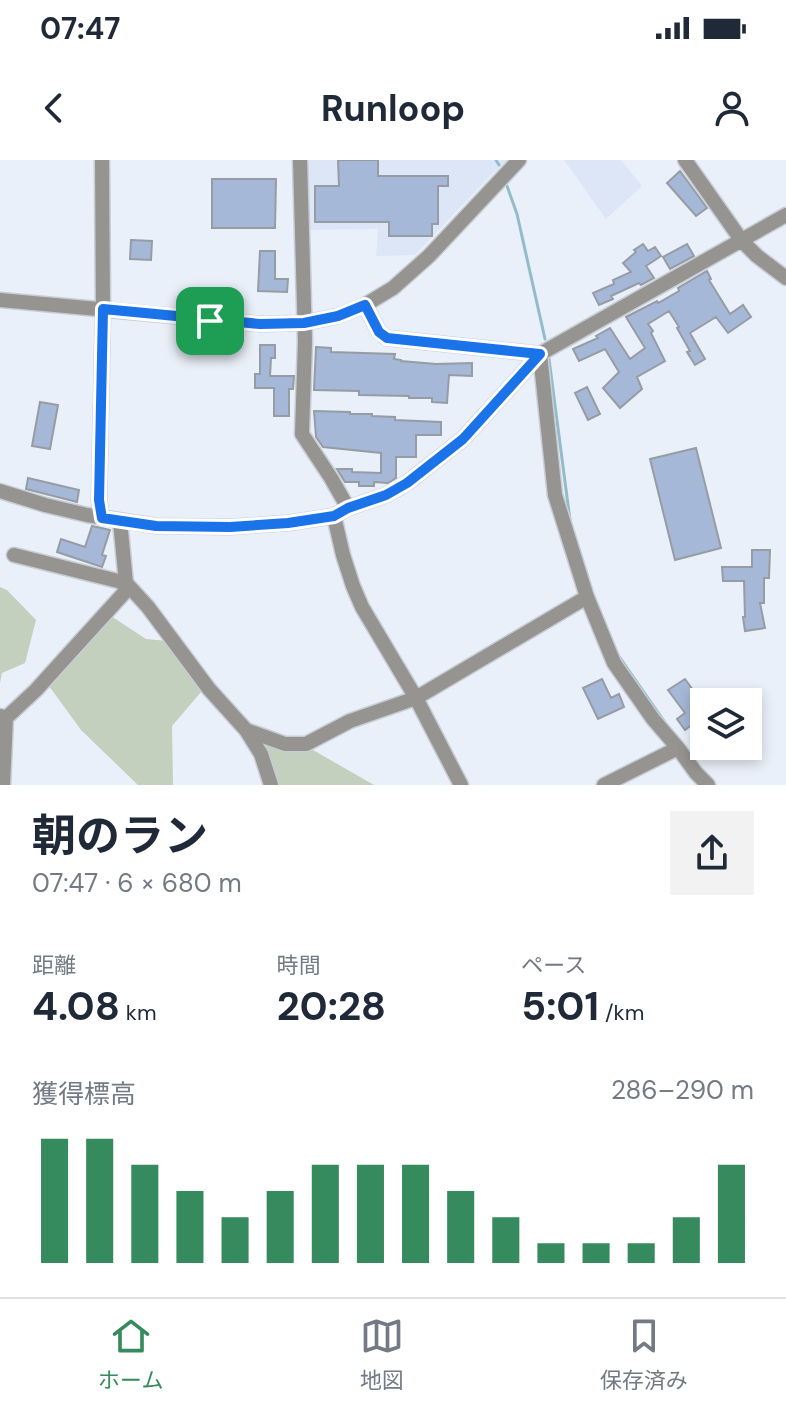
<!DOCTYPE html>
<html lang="ja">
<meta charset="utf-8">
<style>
:root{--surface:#fff;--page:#f2f2f3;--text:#1f2937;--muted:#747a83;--line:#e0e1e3;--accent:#368b5e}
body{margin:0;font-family:"DM Sans","Noto Sans JP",sans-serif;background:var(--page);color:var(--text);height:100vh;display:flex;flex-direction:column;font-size:30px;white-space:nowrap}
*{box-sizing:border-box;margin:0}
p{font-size:26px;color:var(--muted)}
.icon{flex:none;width:44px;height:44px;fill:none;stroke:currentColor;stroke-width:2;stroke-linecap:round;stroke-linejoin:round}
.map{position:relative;height:625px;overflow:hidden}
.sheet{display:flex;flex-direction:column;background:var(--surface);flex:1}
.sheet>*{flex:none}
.tools{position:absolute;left:690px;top:528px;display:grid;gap:16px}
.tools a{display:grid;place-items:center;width:72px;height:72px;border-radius:0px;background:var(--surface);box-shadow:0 4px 12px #0003;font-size:40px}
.pin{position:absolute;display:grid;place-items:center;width:68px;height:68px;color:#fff;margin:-34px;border-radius:16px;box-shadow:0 4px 12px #0006}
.round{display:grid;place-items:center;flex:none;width:84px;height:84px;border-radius:0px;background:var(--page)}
.overview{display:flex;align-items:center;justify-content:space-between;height:136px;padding:0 32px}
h1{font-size:44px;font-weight:700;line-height:60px}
.metrics{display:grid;grid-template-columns:repeat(3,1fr);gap:12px;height:136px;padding:8px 32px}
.metrics div{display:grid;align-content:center}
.metrics b{font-size:40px;font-weight:700}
.metrics small{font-size:22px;font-weight:400}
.metrics p{font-size:22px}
.chart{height:224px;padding:16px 32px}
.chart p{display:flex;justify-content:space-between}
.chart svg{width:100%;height:144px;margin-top:8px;stroke:var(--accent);stroke-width:6}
.status{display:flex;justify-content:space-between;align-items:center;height:56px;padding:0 40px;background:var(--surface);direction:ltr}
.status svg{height:22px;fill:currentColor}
header{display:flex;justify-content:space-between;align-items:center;height:104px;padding:0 32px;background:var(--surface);font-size:36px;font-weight:700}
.menu{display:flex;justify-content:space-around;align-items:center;height:112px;border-top:2px solid var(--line);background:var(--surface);font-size:22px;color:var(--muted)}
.menu a{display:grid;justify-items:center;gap:4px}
.menu .selected{color:var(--accent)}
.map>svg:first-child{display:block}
.built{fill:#dce6f6}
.green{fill:#c2d0bd}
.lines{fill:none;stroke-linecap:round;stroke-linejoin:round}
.stream{stroke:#93bcca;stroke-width:3}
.building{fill:#a6b8d7;stroke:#969ca4;stroke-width:2}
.minor-casing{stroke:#c8cdd5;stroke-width:17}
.minor{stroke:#959490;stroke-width:14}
.route-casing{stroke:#fff;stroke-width:16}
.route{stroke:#1a73e8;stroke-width:10}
</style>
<div class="status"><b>07:47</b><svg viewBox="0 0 49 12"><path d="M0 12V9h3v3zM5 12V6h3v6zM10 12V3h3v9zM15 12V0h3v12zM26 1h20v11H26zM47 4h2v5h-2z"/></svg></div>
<header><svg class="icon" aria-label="back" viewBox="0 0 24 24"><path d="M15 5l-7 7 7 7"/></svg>Runloop<svg class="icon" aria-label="person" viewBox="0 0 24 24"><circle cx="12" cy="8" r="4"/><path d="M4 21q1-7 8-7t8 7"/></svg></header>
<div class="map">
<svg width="786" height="625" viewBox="0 0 786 625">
<rect width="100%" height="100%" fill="#eaf0f9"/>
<path class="built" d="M307,0H508L492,14L415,95L376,96L378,69L306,70Z
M564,0H621L642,26L606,59Z"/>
<path class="green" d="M0,427L7,430L36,460L25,503L2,513L0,523Z
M111,456L146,479L168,481L207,525L172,566L173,625H138L81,570L49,526Z
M258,575L306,586L374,625H270Z"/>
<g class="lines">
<path class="stream" d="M496,0L499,5
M507,26L517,54L545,179
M549,199L570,360
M618,495L664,561"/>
</g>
<path class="building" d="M338,0H378V16H448V26H438V64H432V76H389V62H315V26H339Z
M680,11L707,48L696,56L667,23Z
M212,19H276L275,68H212Z
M131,80L152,81L151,100L130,99Z
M643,84L648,91L655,87L661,96L646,106L654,118L641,125L639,123L611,136L613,139L599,145L593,133L614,124L613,120L631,112L623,103L636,92L634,90Z
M687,84L694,96L670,109L663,97Z
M260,91H275V119H288L287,132L258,131Z
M707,111L711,119L709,120L730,154L743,145L751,157L728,173L716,157L690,173L705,199L695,205L687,192L690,191L677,168L679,167L669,151L648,164L653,171L651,173L665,201L637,217L642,229L620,248L603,228L619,212L605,189L579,201L573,189L598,178L596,176L610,168L630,199L645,188L626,157L657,141L658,143L679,131L678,128Z
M260,185H275V198H271L270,216H294L293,229H289V256H274V228H255V214H260Z
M316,187L331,188V192L395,194L394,199L401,200V201L436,204L472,203V216L449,215L447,243L432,242V238H409V236L359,235V231L314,230Z
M587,227L600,254L588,260L575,233Z
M40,242L58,245L50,289L32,286Z
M314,251L350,252V254H372V256L395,257V260L441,262V275H416V297H396V318L388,323L374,322V326H359V322H345L337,309H352V312L381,313V293L323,287L316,277Z
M696,288L721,388L675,400L650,299Z
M28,318L79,330L77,342L26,329Z
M92,366L110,370L102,395L106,396L102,407L57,392L61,379L85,387Z
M752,390H770L769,418H764V443H760L765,468L745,471L743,457H745L744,421H723L722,407H752Z
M602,519L611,538L619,534L624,547L598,559L583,528Z
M685,519L704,545V555L685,570L677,559L685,553L668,530Z"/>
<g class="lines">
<g class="minor-casing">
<path id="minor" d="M300,0L305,181L302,274L331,318L348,348
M685,0L742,81L757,96L786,118
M0,140L260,164L304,163L338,156L365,145L393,128L429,96L519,0
M365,145L379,172L387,178L540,194
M540,194L555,335L587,437L614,503L653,559L678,588L696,613L708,625
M0,331L45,345L87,355L156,366L230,367L288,363L334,356L348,348L386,335L407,323L463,279L540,194L786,55
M334,356L343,395L353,426L362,447L416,538L461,625
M102,358L99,340L103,149L102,0
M14,395L126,423L148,447L209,529L246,570L261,594L271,625
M0,556L6,558L3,625
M6,558L36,530L124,433L126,423L120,361
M246,570L285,584H306L350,561L416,538L587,437
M604,625L678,588"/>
</g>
<use href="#minor" class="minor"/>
</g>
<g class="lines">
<g class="route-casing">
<path id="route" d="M365,145L379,172L387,178L540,194L463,279L407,323L386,335L348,348L334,356L288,363L230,367L156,366L102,358L99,340L103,149L260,164L304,163L338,156Z"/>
</g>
<use href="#route" class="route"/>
</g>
</svg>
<div class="tools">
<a><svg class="icon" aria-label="layers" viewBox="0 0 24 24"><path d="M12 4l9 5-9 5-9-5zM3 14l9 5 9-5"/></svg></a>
</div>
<div class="pin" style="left:210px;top:161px;background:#1e9e55"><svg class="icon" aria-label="arrive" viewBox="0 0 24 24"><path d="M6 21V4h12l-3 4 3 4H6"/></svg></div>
</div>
<section class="sheet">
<div class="overview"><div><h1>朝のラン</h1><p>07:47 · 6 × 680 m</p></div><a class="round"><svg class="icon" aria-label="share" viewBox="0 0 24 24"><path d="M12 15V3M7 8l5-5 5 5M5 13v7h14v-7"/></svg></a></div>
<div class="metrics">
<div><p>距離</p><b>4.08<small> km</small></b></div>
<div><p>時間</p><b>20:28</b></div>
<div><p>ペース</p><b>5:01<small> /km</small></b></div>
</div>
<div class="chart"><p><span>獲得標高</span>286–290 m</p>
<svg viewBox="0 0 160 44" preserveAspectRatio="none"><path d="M5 44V6M15 44V6M25 44V14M35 44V22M45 44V30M55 44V22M65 44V14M75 44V14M85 44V14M95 44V22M105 44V30M115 44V38M125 44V38M135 44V38M145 44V30M155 44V14"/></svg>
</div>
</section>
<nav class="menu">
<a class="selected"><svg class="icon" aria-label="home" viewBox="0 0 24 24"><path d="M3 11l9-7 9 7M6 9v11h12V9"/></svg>ホーム</a>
<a><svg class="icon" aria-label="map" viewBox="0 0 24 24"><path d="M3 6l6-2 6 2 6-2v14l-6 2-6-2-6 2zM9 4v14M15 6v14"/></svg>地図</a>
<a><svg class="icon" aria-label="saved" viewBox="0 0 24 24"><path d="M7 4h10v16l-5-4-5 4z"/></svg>保存済み</a>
</nav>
